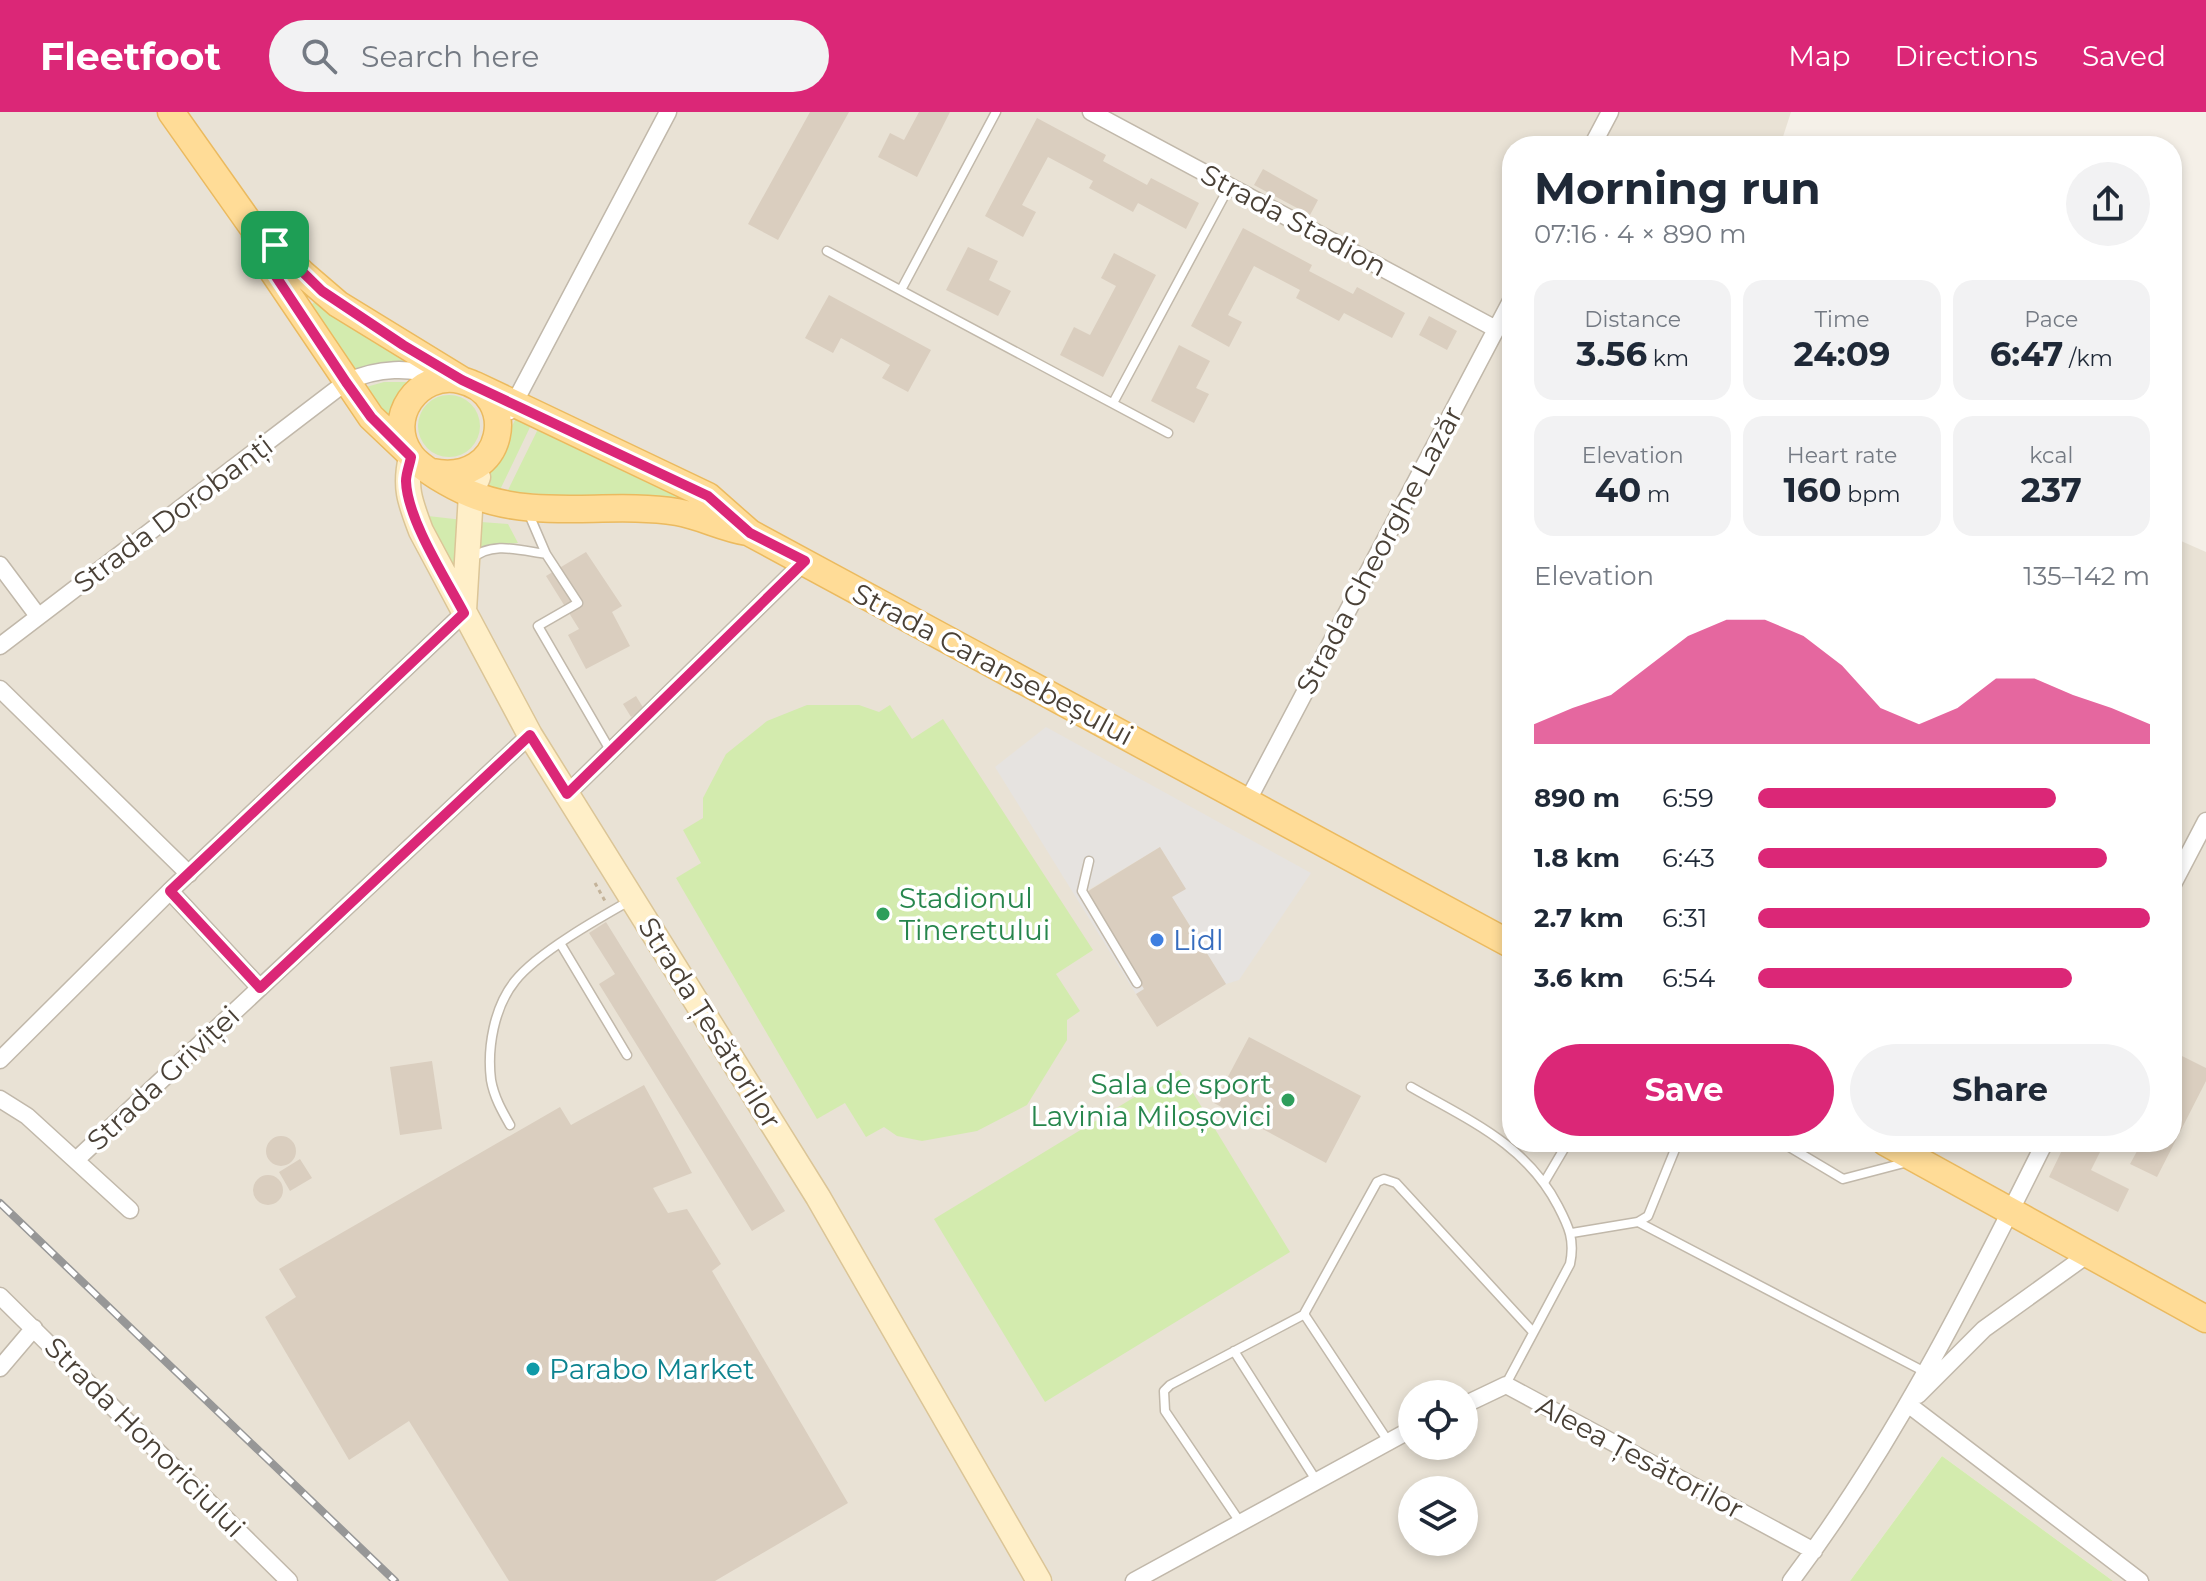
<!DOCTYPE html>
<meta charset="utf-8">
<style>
:root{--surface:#fff;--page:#f2f2f3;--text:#1f2937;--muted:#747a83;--accent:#db2777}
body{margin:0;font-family:Montserrat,sans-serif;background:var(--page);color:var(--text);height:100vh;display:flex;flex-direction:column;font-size:30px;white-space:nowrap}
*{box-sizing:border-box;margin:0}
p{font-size:26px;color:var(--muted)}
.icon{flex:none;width:44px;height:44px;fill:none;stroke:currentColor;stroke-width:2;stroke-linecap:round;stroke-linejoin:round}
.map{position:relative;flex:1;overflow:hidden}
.drawer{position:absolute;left:1502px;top:24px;width:680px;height:1016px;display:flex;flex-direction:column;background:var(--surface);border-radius:32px;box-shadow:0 4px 12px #0003}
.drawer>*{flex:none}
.buttons{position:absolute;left:1398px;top:1268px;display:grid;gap:16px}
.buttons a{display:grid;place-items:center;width:80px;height:80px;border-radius:50%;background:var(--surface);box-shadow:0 4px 12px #0003;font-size:40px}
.pin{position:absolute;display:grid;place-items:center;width:68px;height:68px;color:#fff;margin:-34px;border-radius:16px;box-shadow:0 4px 12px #0006}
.round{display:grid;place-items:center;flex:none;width:84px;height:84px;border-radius:42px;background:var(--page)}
.overview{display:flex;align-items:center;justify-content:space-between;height:136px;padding:0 32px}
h1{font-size:44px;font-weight:700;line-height:60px}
.stats{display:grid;grid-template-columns:repeat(3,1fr);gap:12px;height:136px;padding:8px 32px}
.stats div{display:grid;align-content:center;border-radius:20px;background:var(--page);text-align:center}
.stats b{font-size:34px;font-weight:700}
.stats small{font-size:22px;font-weight:400}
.stats p{font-size:22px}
.chart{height:224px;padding:16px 32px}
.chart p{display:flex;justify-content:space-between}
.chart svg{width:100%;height:144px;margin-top:8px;fill:var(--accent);opacity:.7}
.action{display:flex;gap:16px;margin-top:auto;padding:16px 32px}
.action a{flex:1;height:92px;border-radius:48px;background:var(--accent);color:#fff;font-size:32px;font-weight:700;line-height:92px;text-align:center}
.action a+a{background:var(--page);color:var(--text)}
ul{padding:0 32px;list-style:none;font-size:26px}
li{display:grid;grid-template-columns:128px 96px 1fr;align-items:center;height:60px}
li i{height:20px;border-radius:10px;background:var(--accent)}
header{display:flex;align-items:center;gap:48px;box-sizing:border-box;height:112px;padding:0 40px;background:var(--accent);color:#fff}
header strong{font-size:38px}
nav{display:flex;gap:44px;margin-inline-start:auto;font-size:28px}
.search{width:560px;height:72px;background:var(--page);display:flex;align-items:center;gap:20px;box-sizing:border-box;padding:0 28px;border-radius:44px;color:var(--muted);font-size:30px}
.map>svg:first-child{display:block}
.residential{fill:#e9e2d5;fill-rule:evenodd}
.green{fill:#d3ebae}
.parking{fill:#e6e3e0}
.building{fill:#dacebf}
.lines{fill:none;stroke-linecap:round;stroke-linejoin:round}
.service-casing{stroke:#c1b8aa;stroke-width:11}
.minor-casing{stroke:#c1b8aa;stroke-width:19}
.secondary-casing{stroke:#dbc597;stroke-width:27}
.primary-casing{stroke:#ebba5f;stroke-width:29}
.path{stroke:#c4b39a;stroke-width:3;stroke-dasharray:4 4;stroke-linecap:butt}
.service{stroke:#fff;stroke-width:8}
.minor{stroke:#fff;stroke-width:16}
.secondary{stroke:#ffefc8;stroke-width:24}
.primary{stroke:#ffdc97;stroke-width:26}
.rail-casing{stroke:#979797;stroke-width:8}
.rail{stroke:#fff;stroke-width:5;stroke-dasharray:15;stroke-linecap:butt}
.route-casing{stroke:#fff;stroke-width:16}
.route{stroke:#db2777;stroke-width:10}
.leisure-dot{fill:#2e9e5b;stroke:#fff;stroke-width:3}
.shop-dot{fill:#3f7fe0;stroke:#fff;stroke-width:3}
.culture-dot{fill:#0f9aa8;stroke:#fff;stroke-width:3}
.labels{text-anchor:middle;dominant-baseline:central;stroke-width:7;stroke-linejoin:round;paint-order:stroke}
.street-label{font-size:28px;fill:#494036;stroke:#fff}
.leisure-label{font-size:28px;fill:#27864d;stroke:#fff;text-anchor:start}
.shop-label{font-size:28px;fill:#366cbe;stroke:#fff;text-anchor:start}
.culture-label{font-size:28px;fill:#0d838f;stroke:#fff;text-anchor:start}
</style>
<header>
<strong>Fleetfoot</strong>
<div class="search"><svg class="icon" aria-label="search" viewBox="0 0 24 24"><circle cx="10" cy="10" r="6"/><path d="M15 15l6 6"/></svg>Search here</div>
<nav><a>Map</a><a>Directions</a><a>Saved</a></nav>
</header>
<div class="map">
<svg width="2206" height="1469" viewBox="0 0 2206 1469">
<rect width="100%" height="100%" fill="#f5f0e8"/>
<path class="residential" d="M0,0H1791L1780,34H1512V1030H2172V425L2206,440V1469H2113L1942,1344L1850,1469H0ZM1412,1282H1464V1334H1412ZM1412,1378H1464V1430H1412Z"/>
<path class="green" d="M316,188L412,251L384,250L355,257L310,194Z
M384,270H408L411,273L394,310L381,297L366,275Z
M418 314a31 31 0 1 1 62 0a31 31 0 1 1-62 0Z
M517,304L533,309L499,380L489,378L491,357Z
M540,313L690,391L507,380Z
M428,404L463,408L460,474Z
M481,410L508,412L518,431L489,433L479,437Z
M807,593H859L879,600L890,593L912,627L943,607L1093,838L1056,862L1080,899L1067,908V928L1027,993L977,1019L922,1029L897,1024L884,1015L866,1025L845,991L817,1007L676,766L701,751L683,718L703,706V686L726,642L767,609Z
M1179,958L1290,1140L1045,1290L934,1107Z
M1942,1344L2113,1469H1850Z"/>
<path class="parking" d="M1046,615L1311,761L1239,868L1226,872L1172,785L1185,776L1160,735L1085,780L1144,877L1136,882L995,655Z"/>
<path class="building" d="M810,0H849L778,128L748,112Z
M919,0H950L917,65L878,45L890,21L904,28Z
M1037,6L1106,43L1103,49L1147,73L1151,66L1199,91L1186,117L1138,91L1133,100L1089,76L1093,69L1048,45L1022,93L1036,100L1023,125L985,104Z
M1263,57L1318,88L1310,103L1254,73Z
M1243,116L1312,153L1309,159L1353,182L1357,175L1405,201L1392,226L1344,201L1339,209L1296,186L1300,178L1254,154L1228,203L1242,210L1229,235L1191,214Z
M968,135L998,149L989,168L1011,179L998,204L946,178Z
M1114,141L1156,163L1103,265L1060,243L1074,215L1090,223L1116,174L1101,166Z
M829,183L931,238L908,280L882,266L890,253L841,226L833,241L805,226Z
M1429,204L1457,219L1447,238L1419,223Z
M1179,233L1210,249L1196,276L1209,282L1194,311L1151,289Z
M586,440L622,494L612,500L630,534L586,557L568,523L579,517L546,464Z
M636,584L644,597L631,605L623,592Z
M1160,735L1186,777L1172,785L1226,872L1157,915L1136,882L1144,877L1085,781Z
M606,810L785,1099L752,1119L599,872L615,862L589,821Z
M1249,925L1361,984L1326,1051L1214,991Z
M2172,939L2206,956V969L2157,1065L2130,1052L2142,1030H2172Z
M432,949L442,1017L400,1023L390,955Z
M644,973L692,1061L653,1076L668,1101L687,1097L721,1152L712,1159L848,1391L715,1469H509L409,1309L349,1348L265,1205L296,1185L279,1157L560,995L571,1013Z
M266 1039a15 15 0 1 1 30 0a15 15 0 1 1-30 0Z
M2066,1030H2105L2091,1058L2129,1077L2118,1100L2049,1065Z
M300,1047L312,1066L290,1079L279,1060Z
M253 1078a15 15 0 1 1 30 0a15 15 0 1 1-30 0Z"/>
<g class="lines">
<g class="service-casing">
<path id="service" d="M827,139L1168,321
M901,178L996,0
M1113,291L1229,75
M528,400L546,442L578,491L538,514L610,638
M471,448C490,428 523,439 546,442
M1089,749L1082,779L1137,871
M560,831L627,943
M1411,975C1468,1008 1526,1032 1558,1094C1569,1115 1575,1128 1570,1152L1506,1272
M510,1013C502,999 494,985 491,968C487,936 494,895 515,869C537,841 599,806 631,788
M1781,1030L1843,1067L1908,1050
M1545,1069L1568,1030
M1638,1110L1925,1260
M1572,1121L1638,1110L1648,1104L1678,1030
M1234,1239L1316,1368
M1388,1329L1304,1202L1377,1070L1384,1067L1396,1071L1533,1220
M1240,1410L1165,1299L1164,1279L1170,1273L1305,1202"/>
</g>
<g class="minor-casing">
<path id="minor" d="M1091,0L1496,217
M1592,34L1610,0
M510,299L668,0
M0,453L38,504
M0,534L346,270C379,255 409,255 443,265
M0,577L189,762
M567,682L805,449
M1247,690L1512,187
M2172,774L2206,709
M170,779L260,876
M0,948L170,779L464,501
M0,987L27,1004L130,1098
M76,1048L530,623
M0,1184L289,1469
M0,1256L34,1216
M1918,1283L1984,1217L2087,1143
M1464,1293L1506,1273L1814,1439
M1909,1293L2140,1469
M1134,1469L1412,1317
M1791,1469C1893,1334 1970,1181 2045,1030"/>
</g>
<g class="secondary-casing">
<path id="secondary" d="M411,345C404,376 410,390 421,419L530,623L818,1085L1039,1469
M464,499L471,382L478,365"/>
</g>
<g class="primary-casing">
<path id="primary" d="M171,0L253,116L275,133L302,161L338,192L462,268
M255,123L261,142L371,305L409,341
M475,273L708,384L750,421L1512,833
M432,360C506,375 521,281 460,268C418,259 385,306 410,342C419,356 454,375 471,382C536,409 609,389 677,400C701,404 722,416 747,420
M1885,1030L2206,1207"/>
</g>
<path class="path" d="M595,771L605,789"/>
<use href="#service" class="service"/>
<use href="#minor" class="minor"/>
<use href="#secondary" class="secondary"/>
<use href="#primary" class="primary"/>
<g class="rail-casing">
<path id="rail" d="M0,1091L395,1469"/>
</g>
<use href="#rail" class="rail"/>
</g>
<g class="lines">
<g class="route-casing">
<path id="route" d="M253,116L275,133L322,179L403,233L462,268L708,384L750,421L805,449L567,682L530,623L260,876L170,779L464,501C446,467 407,407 406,369C406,361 410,352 411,345L371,305L346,270L261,142Z"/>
</g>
<use href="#route" class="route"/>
</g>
<g class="leisure-dot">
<circle cx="883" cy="802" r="8"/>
<circle cx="1288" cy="988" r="8"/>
</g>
<circle class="shop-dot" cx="1157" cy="828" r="8"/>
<circle class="culture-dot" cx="533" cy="1257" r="8"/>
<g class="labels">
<g class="street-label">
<text transform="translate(1294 108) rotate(28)">Strada Stadion</text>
<text transform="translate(173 402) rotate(-37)">Strada Dorobanți</text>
<text transform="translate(1379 438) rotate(-62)">Strada Gheorghe Lazăr</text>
<text transform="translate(993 552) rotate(28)">Strada Caransebeșului</text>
<text transform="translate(710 911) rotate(58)">Strada Țesătorilor</text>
<text transform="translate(163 966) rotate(-43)">Strada Griviței</text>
<text transform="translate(145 1325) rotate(45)">Strada Honoriciului</text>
<text transform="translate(1640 1345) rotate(28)">Aleea Țesătorilor</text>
</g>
<g class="leisure-label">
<text x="899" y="786">Stadionul<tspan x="899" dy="32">Tineretului</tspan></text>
<text x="1272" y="972" text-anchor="end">Sala de sport<tspan x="1272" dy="32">Lavinia Miloșovici</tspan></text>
</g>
<g class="shop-label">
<text x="1173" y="828">Lidl</text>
</g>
<g class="culture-label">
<text x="549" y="1257">Parabo Market</text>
</g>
</g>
</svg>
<div class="buttons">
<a><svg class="icon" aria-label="locate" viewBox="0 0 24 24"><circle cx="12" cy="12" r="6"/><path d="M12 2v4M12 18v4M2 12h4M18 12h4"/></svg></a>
<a><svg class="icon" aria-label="layers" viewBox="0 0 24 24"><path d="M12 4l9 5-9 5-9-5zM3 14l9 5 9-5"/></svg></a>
</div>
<div class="pin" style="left:275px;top:133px;background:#1e9e55"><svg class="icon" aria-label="arrive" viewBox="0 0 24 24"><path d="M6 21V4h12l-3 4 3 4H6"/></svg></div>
<section class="drawer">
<div class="overview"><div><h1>Morning run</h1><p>07:16 · 4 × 890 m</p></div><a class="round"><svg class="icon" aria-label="share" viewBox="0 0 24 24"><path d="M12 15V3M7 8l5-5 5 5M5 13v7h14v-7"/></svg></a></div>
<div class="stats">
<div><p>Distance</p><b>3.56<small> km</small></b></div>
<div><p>Time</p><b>24:09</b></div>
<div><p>Pace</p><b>6:47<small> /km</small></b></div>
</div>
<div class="stats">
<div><p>Elevation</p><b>40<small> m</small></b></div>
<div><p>Heart rate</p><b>160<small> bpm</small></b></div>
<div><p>kcal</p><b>237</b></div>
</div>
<div class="chart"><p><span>Elevation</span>135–142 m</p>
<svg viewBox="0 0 160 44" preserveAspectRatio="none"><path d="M0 44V38L10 33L20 29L30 20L40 11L50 6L60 6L70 11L80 20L90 33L100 38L110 33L120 24L130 24L140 29L150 33L160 38V44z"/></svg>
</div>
<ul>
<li><b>890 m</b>6:59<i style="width:76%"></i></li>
<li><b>1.8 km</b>6:43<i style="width:89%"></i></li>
<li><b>2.7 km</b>6:31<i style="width:100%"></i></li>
<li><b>3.6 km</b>6:54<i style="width:80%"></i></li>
</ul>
<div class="action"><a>Save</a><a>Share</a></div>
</section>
</div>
